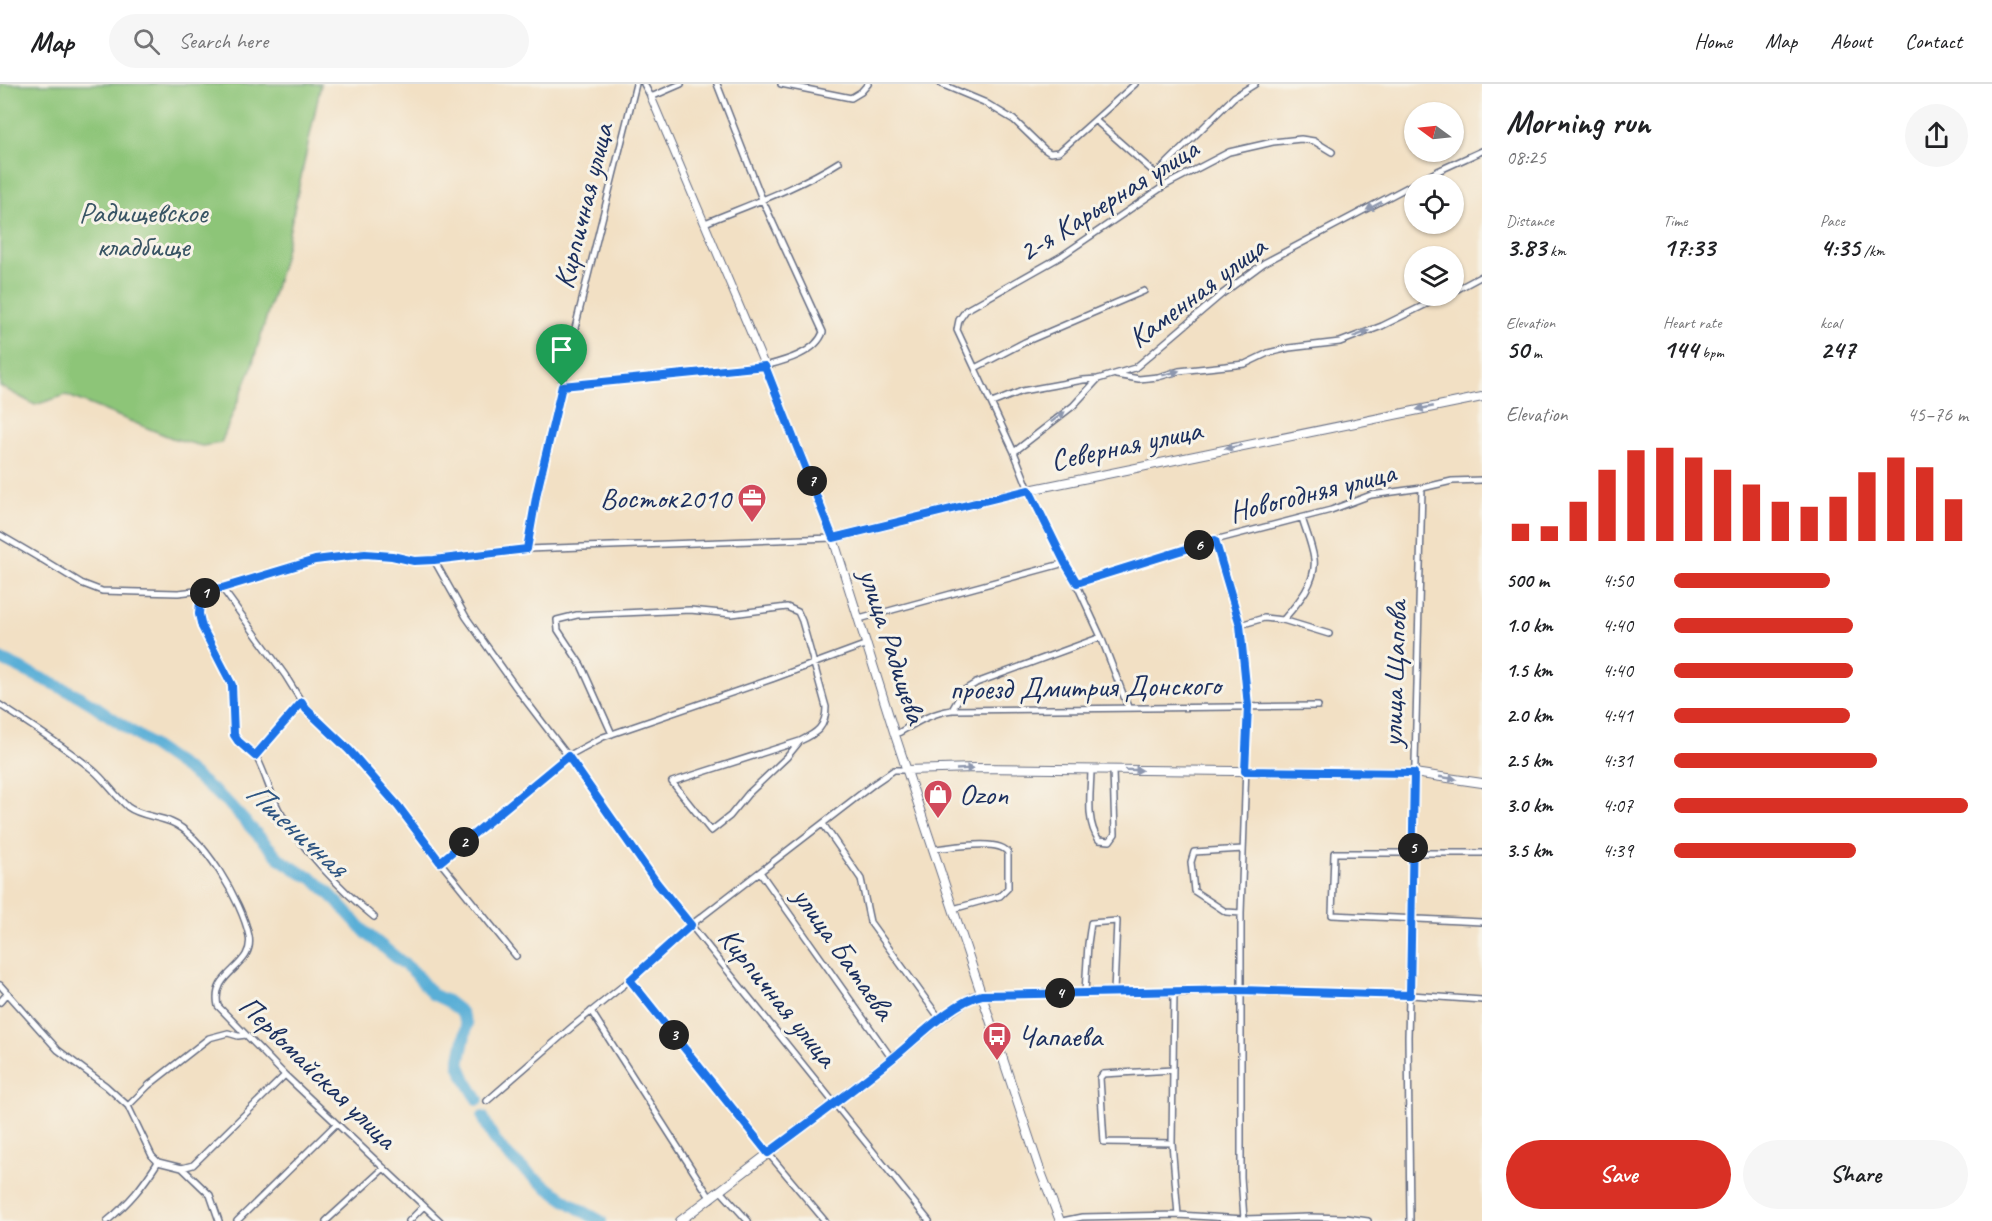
<!DOCTYPE html>
<meta charset="utf-8">
<style>
:root{--surface:#fff;--page:#f6f6f6;--text:#202124;--muted:#757577;--line:#e0e0e0;--accent:#d93025}
body{margin:0;font-family:Caveat,sans-serif;background:var(--page);color:var(--text);height:100vh;display:flex;flex-direction:column;font-size:22px;white-space:nowrap}
*{box-sizing:border-box;margin:0}
p{font-size:20px;color:var(--muted)}
.icon{flex:none;width:33px;height:33px;fill:none;stroke:currentColor;stroke-width:2;stroke-linecap:round;stroke-linejoin:round}
.map{position:relative;flex:1;overflow:hidden}
.drawer{display:flex;flex-direction:column;background:var(--surface);width:510px}
.drawer>*{flex:none}
.needle{width:39px;rotate:285deg}
.controls{position:absolute;left:1404px;top:18px;display:grid;gap:12px}
.controls a{display:grid;place-items:center;width:60px;height:60px;border-radius:50%;background:var(--surface);box-shadow:0 2px 4px #0004;font-size:30px}
.pin{position:absolute;display:grid;place-items:center;width:51px;height:51px;color:#fff;margin:-62px -26px;border-radius:50% 50% 50% 0;rotate:-45deg;box-shadow:0 0 6px #0007}
.pin .icon{rotate:45deg}
.km{position:absolute;width:30px;height:30px;margin:-15px;border-radius:50%;background:#222;color:#fff;font-size:16px;line-height:30px;text-align:center}
.round{display:grid;place-items:center;flex:none;width:63px;height:63px;border-radius:32px;background:var(--page)}
.summary{display:flex;align-items:center;justify-content:space-between;height:102px;padding:0 24px}
h1{font-size:33px;font-weight:700;line-height:45px}
.metrics{display:grid;grid-template-columns:repeat(3,1fr);gap:9px;height:102px;padding:6px 24px}
.metrics div{display:grid;align-content:center}
.metrics b{font-size:26px;font-weight:700}
.metrics small{font-size:16px;font-weight:400}
.metrics p{font-size:16px}
.chart{height:168px;padding:12px 24px}
.chart p{display:flex;justify-content:space-between}
.chart svg{width:100%;height:108px;margin-top:6px;stroke:var(--accent);stroke-width:6}
.primary-button{display:flex;gap:12px;margin-top:auto;padding:12px 24px}
.primary-button a{flex:1;height:69px;border-radius:36px;background:var(--accent);color:#fff;font-size:24px;font-weight:700;line-height:69px;text-align:center}
.primary-button a+a{background:var(--page);color:var(--text)}
ul{padding:0 24px;list-style:none;font-size:20px}
li{display:grid;grid-template-columns:96px 72px 1fr;align-items:center;height:45px}
li i{height:15px;border-radius:8px;background:var(--accent)}
header{display:flex;align-items:center;gap:36px;box-sizing:border-box;height:84px;padding:0 30px;background:var(--surface);border-bottom:2px solid var(--line)}
header strong{font-size:28px}
nav{display:flex;gap:33px;margin-inline-start:auto;font-size:21px}
.search{width:420px;height:54px;background:var(--page);display:flex;align-items:center;gap:15px;box-sizing:border-box;padding:0 21px;border-radius:33px;color:var(--muted);font-size:22px}
main{display:flex;flex:1;min-height:0}
.map>svg:first-child{display:block}
.green{fill:#8dc578;stroke:#547a6b;stroke-width:1.5}
.lines{fill:none;stroke-linecap:round;stroke-linejoin:round}
.river{stroke:#5aafd7;stroke-width:12}
.minor-casing{stroke:#666d82;stroke-width:8}
.tertiary-casing{stroke:#666d82;stroke-width:9}
.secondary-casing{stroke:#666d82;stroke-width:10}
.minor{stroke:#fff;stroke-width:5}
.tertiary{stroke:#fff;stroke-width:7}
.secondary{stroke:#fff;stroke-width:8}
.oneway{fill:#8d97ae}
.route-casing{stroke:#fff;stroke-width:12}
.route{stroke:#1a73e8;stroke-width:8}
.labels{text-anchor:middle;dominant-baseline:central;stroke-width:6;stroke-linejoin:round;paint-order:stroke}
.street-label{font-size:30px;fill:#1b2f5e;stroke:#f7f3e8}
.park-label{font-size:30px;fill:#385464;stroke:#f7f3e8}
.poi-label{font-size:30px;fill:#1b2f5e;stroke:#f7f3e8;text-anchor:start}
.water-label{font-size:32px;font-style:italic;fill:#2e5582;stroke:#f7f3e8}
</style>
<header>
<strong>Map</strong>
<div class="search"><svg class="icon" aria-label="search" viewBox="0 0 24 24"><circle cx="10" cy="10" r="6"/><path d="M15 15l6 6"/></svg>Search here</div>
<nav><a>Home</a><a>Map</a><a>About</a><a>Contact</a></nav>
</header>
<main>
<div class="map">
<svg width="1482" height="1137" viewBox="0 0 1482 1137">
<rect width="100%" height="100%" fill="#f7f3e8"/>
<filter id="ink" filterUnits="userSpaceOnUse"><feTurbulence type="fractalNoise" baseFrequency=".0167" numOctaves="2"/><feDisplacementMap in="SourceGraphic" scale="12" xChannelSelector="R" yChannelSelector="G"/><feConvolveMatrix kernelMatrix="1 2 1 2 8 2 1 2 1" color-interpolation-filters="sRGB"/></filter>
<filter id="wash" filterUnits="userSpaceOnUse"><feTurbulence type="fractalNoise" baseFrequency=".008" numOctaves="4" result="noise"/><feDisplacementMap in="SourceGraphic" scale="24" xChannelSelector="R" yChannelSelector="G"/><feGaussianBlur stdDeviation="1.35" result="paint"/><feColorMatrix in="noise" values="0 0 0 0 0 0 0 0 0 0 0 0 0 0 0 0 0 1.4 0 .05"/><feComposite in="paint" operator="in"/></filter>
<g filter="url(#wash)">
<rect width="100%" height="100%" fill="#f2e0c4"/>
<path class="green" d="M0,0H321L283,177L251,285L221,359L202,362L172,354L66,311L35,321L0,302Z"/>
<g class="lines">
<path class="river" d="M0,575L77,611L95,622L189,687L228,719L280,775L301,789L312,794L329,809L366,849L414,888L432,910L447,917L461,928L467,941L459,980L466,996L478,1016
M483,1033C488,1044 493,1056 502,1065C525,1090 571,1122 601,1137"/>
</g>
</g>
<g filter="url(#ink)">
<g class="lines">
<g class="minor-casing">
<path id="minor" d="M644,0L651,13L681,0
M781,0L851,14L861,8L868,0
M941,0L984,18L1014,36L1044,65L1050,69L1059,68L1135,0
M1095,36L1156,90L1164,102
M1156,90L1234,13L1255,0
M705,139C751,120 798,104 839,78
M1454,207L1482,192
M975,284L1025,258L1144,207
M1116,291L1139,295L1158,293L1179,287L1245,280L1268,269L1289,264L1340,258L1382,242L1443,212
M562,302L765,282C784,277 816,269 823,248L762,115L717,0
M992,319L1022,307L1083,296L1098,295L1135,284L1222,210L1264,179L1438,87L1482,67
M1014,368L1073,322L1098,295
M0,451L41,475
M1215,456L1240,541L1248,622L1241,829V1093L1244,1135
M527,465C556,308 598,154 636,0
M40,474L81,499L102,507L178,509L222,504L315,476L365,470L392,472L414,477L527,465L833,454
M434,476L466,533L520,609L568,672L657,799L929,1137
M1076,499L1215,456L1331,426L1371,411L1422,404L1452,397L1482,396
M222,504L285,591L306,625L349,666L398,722L440,778L516,872
M206,506L200,517L199,530L202,543L232,601L234,651C240,660 251,665 257,674C266,691 270,709 279,726C300,763 341,806 374,833
M859,535L1065,479
M1283,536C1297,520 1317,498 1314,475C1312,461 1306,447 1302,434
M1240,541L1264,534L1283,536L1329,550
M1101,553L1128,623
M0,621C32,642 64,662 93,686C106,697 115,712 128,723C140,732 157,732 171,738C203,751 242,818 249,852C255,884 210,887 218,922L285,991L440,1137
M952,626L963,607L976,599L1101,553L1076,499L1065,479L1029,406L1014,368L957,246L959,236L966,226L1060,173L1164,102L1229,68L1273,58L1301,55L1314,57L1332,68
M612,650L581,581L558,546L557,536L577,531L690,526L732,530L787,523L798,528L802,537L826,623C826,643 817,649 800,657
M895,651C914,640 930,629 952,626L1318,622
M800,657L787,673L748,710L730,732L711,747L672,698Z
M255,672L302,618
M1091,685C1091,707 1085,738 1099,756L1110,757L1115,750L1113,686
M823,740L861,795L870,838L940,935
M933,765C949,764 1000,754 1008,769V804L1000,812L953,825
M1482,769H1334L1332,831L1482,838
M440,778L568,672L603,653L772,595L867,560
M760,788L892,975
M1241,829L1226,828L1194,807L1191,778L1194,768L1243,765
M630,896L768,1069L825,1137
M0,901L58,966L106,1002L128,1022L152,1072L158,1078
M1085,908L1088,860L1091,839L1117,837L1114,908
M1174,909L1172,1059L1178,1131
M982,911L1114,908L1174,909L1240,906L1411,911L1482,916
M0,918L8,909
M591,927L711,1115
M487,1017L573,942L630,896L691,841L875,699L894,686H907
M128,1022L149,1001L209,954L228,949L238,952L246,951
M1172,1059L1104,1058L1100,994L1103,990L1173,986
M182,1084L210,1111L219,1137
M720,1106L748,1137
M107,1137C130,1118 142,1103 158,1078L182,1084L193,1081L285,991
M237,1137L336,1040
M326,1137L384,1084
M409,1137L424,1122
M1062,1137L1082,1133L1178,1131L1244,1135L1309,1133L1346,1134L1368,1137
M1410,1137L1408,953L1422,404"/>
</g>
<g class="tertiary-casing">
<path id="tertiary" d="M651,13L772,299L833,454"/>
</g>
<g class="secondary-casing">
<path id="secondary" d="M907,686L974,684L1414,689L1482,699
M680,1137L892,975L940,935L972,913L982,911
M1060,1137L1039,1083L895,651L833,454L1029,406L1482,313"/>
</g>
<use href="#minor" class="minor"/>
<use href="#tertiary" class="tertiary"/>
<use href="#secondary" class="secondary"/>
</g>
<defs><path id="oneway-solid" d="M-6-.8H1V-3.2L6.5 0L1 3.2V.8H-6Z" transform="scale(1.5)"/></defs>
<g class="oneway">
<use href="#oneway-solid" transform="translate(1374 122) rotate(152)"/>
<use href="#oneway-solid" transform="translate(1361 250) rotate(-21)"/>
<use href="#oneway-solid" transform="translate(1171 289) rotate(-15)"/>
<use href="#oneway-solid" transform="translate(1425 324) rotate(169)"/>
<use href="#oneway-solid" transform="translate(1058 333) rotate(-37)"/>
<use href="#oneway-solid" transform="translate(1233 363) rotate(168)"/>
<use href="#oneway-solid" transform="translate(965 685) rotate(-3)"/>
<use href="#oneway-solid" transform="translate(1134 686) rotate(1)"/>
<use href="#oneway-solid" transform="translate(1448 694) rotate(8)"/>
</g>
</g>
<g class="lines" filter="url(#ink)">
<g class="route-casing">
<path id="route" d="M765,282L833,454L1029,406L1065,479L1077,499L1215,456L1240,541L1248,622L1245,687L1414,689L1410,911L1240,906L982,911C953,917 916,956 893,974C852,1007 810,1038 768,1069L630,896L691,841L657,799L568,672L440,778L398,722L349,666L306,625L302,618L255,672L238,657L234,651L232,601L202,543L199,530L200,517L206,506L222,504L315,476L365,470L392,472L414,477L434,476L527,465L537,408L562,302Z"/>
</g>
<use href="#route" class="route"/>
</g>
<defs>
<g id="office-pin" transform="scale(1.5)"><path d="M0 17L-7.5 6A9.5 9.5 0 1 1 7.5 6Z" fill="#d1495b" stroke="#f7f3e8"/><path d="M-6-3h4V-5.5h4V-3h4V5H-6ZM-1-4.5V-3h2v-1.5ZM-6 0V1H6V0Z" fill="#fff"/></g>
<g id="shop-pin" transform="scale(1.5)"><path d="M0 17L-7.5 6A9.5 9.5 0 1 1 7.5 6Z" fill="#d1495b" stroke="#f7f3e8"/><path d="M-5-2.5h2.3a2.7 3.5 0 0 1 5.4 0H5L5.5 6h-11ZM-1.5-2.5h3a1.5 2.3 0 0 0-3 0Z" fill="#fff"/></g>
<g id="bus-pin" transform="scale(1.5)"><path d="M0 17L-7.5 6A9.5 9.5 0 1 1 7.5 6Z" fill="#d1495b" stroke="#f7f3e8"/><path d="M-5-6H5V4H4V6H2V4H-2V6H-4V4H-5ZM-3.5-4V0h7V-4ZM-3.5 1.2v1.5H-2V1.2ZM2 1.2v1.5H3.5V1.2Z" fill="#fff"/></g>
</defs>
<g fill-rule="evenodd">
<use href="#office-pin" x="752" y="414"/>
<use href="#shop-pin" x="938" y="710"/>
<use href="#bus-pin" x="997" y="952"/>
</g>
<g class="labels">
<g class="street-label">
<text transform="translate(1108 116) rotate(-32)">2-я Карьерная улица</text>
<text transform="translate(583 122) rotate(-76)">Кирпичная улица</text>
<text transform="translate(1197 208) rotate(-37)">Каменная улица</text>
<text transform="translate(1126 361) rotate(-12)">Северная улица</text>
<text transform="translate(1312 408) rotate(-14)">Новогодняя улица</text>
<text transform="translate(893 562) rotate(72)">улица Радищева</text>
<text transform="translate(1394 590) rotate(-88)">улица Щапова</text>
<text transform="translate(1085 603) rotate(-1)">проезд Дмитрия Донского</text>
<text transform="translate(844 869) rotate(55)">улица Батаева</text>
<text transform="translate(778 913) rotate(51)">Кирпичная улица</text>
<text transform="translate(318 988) rotate(44)">Первомайская улица</text>
</g>
<g class="park-label">
<text x="143" y="128">Радищевское<tspan x="143" dy="34">кладбище</tspan></text>
</g>
<g class="poi-label">
<text x="731" y="414" text-anchor="end">Восток2010</text>
<text x="959" y="710">Ozon</text>
<text x="1018" y="952">Чапаева</text>
</g>
<g class="water-label">
<text transform="translate(297 745) rotate(42)">Пшеничная</text>
</g>
</g>
</svg>
<div class="controls">
<a><svg class="needle" viewBox="-14 -14 28 28"><path d="M0-13l5 13h-10z" fill="#e53935"/><path d="M0 13l5-13h-10z" fill="#757577"/></svg></a>
<a><svg class="icon" aria-label="locate" viewBox="0 0 24 24"><circle cx="12" cy="12" r="6"/><path d="M12 2v4M12 18v4M2 12h4M18 12h4"/></svg></a>
<a><svg class="icon" aria-label="layers" viewBox="0 0 24 24"><path d="M12 4l9 5-9 5-9-5zM3 14l9 5 9-5"/></svg></a>
</div>
<div class="pin" style="left:562px;top:302px;background:#1e9e55"><svg class="icon" aria-label="arrive" viewBox="0 0 24 24"><path d="M6 21V4h12l-3 4 3 4H6"/></svg></div>
<b class="km" style="left:205px;top:509px">1</b>
<b class="km" style="left:464px;top:758px">2</b>
<b class="km" style="left:674px;top:951px">3</b>
<b class="km" style="left:1060px;top:909px">4</b>
<b class="km" style="left:1413px;top:764px">5</b>
<b class="km" style="left:1199px;top:461px">6</b>
<b class="km" style="left:812px;top:397px">7</b>
</div>
<section class="drawer">
<div class="summary"><div><h1>Morning run</h1><p>08:25</p></div><a class="round"><svg class="icon" aria-label="share" viewBox="0 0 24 24"><path d="M12 15V3M7 8l5-5 5 5M5 13v7h14v-7"/></svg></a></div>
<div class="metrics">
<div><p>Distance</p><b>3.83<small> km</small></b></div>
<div><p>Time</p><b>17:33</b></div>
<div><p>Pace</p><b>4:35<small> /km</small></b></div>
</div>
<div class="metrics">
<div><p>Elevation</p><b>50<small> m</small></b></div>
<div><p>Heart rate</p><b>144<small> bpm</small></b></div>
<div><p>kcal</p><b>247</b></div>
</div>
<div class="chart"><p><span>Elevation</span>45–76 m</p>
<svg viewBox="0 0 160 44" preserveAspectRatio="none"><path d="M5 44V37M15 44V38M25 44V28M35 44V15M45 44V7M55 44V6M65 44V10M75 44V15M85 44V21M95 44V28M105 44V30M115 44V26M125 44V16M135 44V10M145 44V14M155 44V27"/></svg>
</div>
<ul>
<li><b>500 m</b>4:50<i style="width:53%"></i></li>
<li><b>1.0 km</b>4:40<i style="width:61%"></i></li>
<li><b>1.5 km</b>4:40<i style="width:61%"></i></li>
<li><b>2.0 km</b>4:41<i style="width:60%"></i></li>
<li><b>2.5 km</b>4:31<i style="width:69%"></i></li>
<li><b>3.0 km</b>4:07<i style="width:100%"></i></li>
<li><b>3.5 km</b>4:39<i style="width:62%"></i></li>
</ul>
<div class="primary-button"><a>Save</a><a>Share</a></div>
</section>
</main>
